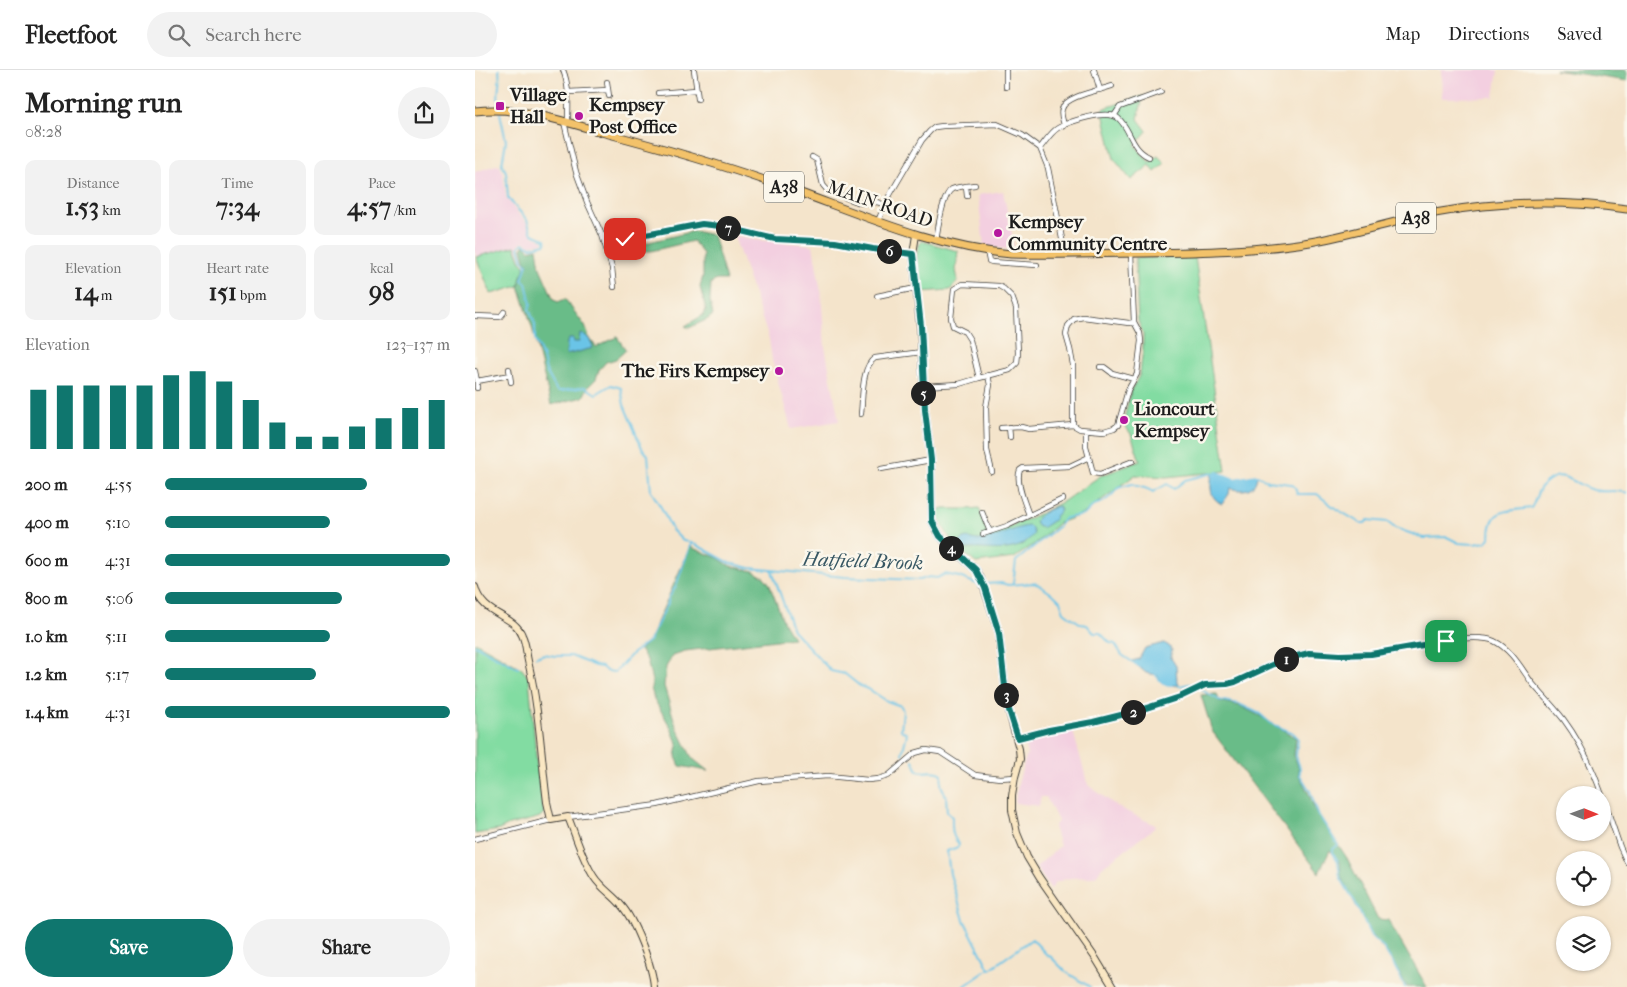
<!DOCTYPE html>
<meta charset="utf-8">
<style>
:root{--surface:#fff;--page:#f2f2f2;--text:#222;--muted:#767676;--line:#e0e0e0;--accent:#0f766e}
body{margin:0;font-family:"IM FELL French Canon",serif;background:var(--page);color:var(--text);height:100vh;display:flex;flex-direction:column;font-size:19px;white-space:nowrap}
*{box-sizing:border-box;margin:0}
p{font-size:16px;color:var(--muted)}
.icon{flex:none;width:28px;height:28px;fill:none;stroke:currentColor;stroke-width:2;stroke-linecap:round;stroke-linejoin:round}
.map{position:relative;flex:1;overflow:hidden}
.sheet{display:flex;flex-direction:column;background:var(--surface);width:475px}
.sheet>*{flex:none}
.needle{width:32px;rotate:91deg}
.buttons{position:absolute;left:1081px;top:716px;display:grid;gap:10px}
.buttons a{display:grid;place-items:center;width:55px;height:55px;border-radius:50%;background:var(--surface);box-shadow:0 1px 4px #0004;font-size:25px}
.pin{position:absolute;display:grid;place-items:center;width:42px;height:42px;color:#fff;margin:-21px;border-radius:10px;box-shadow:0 2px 8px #0006}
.km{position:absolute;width:25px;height:25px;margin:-12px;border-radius:50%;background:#222;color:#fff;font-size:14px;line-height:25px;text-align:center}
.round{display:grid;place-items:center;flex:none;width:52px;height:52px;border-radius:26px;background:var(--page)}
.overview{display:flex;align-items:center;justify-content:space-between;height:85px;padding:0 25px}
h1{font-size:28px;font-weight:700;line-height:38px}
.metrics{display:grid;grid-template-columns:repeat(3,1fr);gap:8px;height:85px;padding:5px 25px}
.metrics div{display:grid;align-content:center;border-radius:10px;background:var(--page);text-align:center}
.metrics b{font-size:25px;font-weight:700}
.metrics small{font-size:14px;font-weight:400}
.metrics p{font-size:14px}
.chart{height:140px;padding:10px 25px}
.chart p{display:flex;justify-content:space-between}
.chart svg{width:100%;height:90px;margin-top:5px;stroke:var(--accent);stroke-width:6}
.action{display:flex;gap:10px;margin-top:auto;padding:10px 25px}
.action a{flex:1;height:58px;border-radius:30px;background:var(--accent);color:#fff;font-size:20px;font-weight:700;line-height:58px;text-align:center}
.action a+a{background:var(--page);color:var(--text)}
ul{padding:0 25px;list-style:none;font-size:16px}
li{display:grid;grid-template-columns:80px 60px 1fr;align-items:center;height:38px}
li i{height:12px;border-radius:6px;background:var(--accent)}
header{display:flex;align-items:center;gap:30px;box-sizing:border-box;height:70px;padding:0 25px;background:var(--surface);border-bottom:1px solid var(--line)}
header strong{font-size:24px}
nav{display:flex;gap:28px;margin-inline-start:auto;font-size:18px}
.search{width:350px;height:45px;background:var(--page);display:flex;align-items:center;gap:12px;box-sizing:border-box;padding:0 18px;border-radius:28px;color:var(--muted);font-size:19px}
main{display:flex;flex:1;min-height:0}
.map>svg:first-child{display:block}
.built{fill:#f3cfe0}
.green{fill:#82dca2;stroke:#4f7c5f}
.forest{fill:#69bc88;stroke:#426c52}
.water{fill:#6ac4e7;stroke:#437082}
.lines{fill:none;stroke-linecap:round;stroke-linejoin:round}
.stream{stroke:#6ac4e7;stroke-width:2}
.street-casing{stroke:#3c3a36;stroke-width:6}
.secondary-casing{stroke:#3c3a36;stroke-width:8}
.primary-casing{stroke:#3c3a36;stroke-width:9}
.street{stroke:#fff;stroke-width:4.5}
.secondary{stroke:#fae7c3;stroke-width:6}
.primary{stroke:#f3c26a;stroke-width:7}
.route-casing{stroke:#fff;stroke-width:10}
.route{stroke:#0f766e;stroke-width:6}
.poi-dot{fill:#b5179e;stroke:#fbf7ec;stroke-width:2}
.labels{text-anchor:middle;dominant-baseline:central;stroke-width:5;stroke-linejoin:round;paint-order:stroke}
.shield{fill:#fbf7ec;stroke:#5f5e5a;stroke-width:1}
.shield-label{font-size:18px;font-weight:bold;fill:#1c1c1c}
.poi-label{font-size:19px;font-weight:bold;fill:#1c1c1c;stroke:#fbf7ec;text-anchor:start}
.street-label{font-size:19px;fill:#1c1c1c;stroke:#fbf7ec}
.water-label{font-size:20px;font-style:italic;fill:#375763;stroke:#fbf7ec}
</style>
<header>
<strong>Fleetfoot</strong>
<div class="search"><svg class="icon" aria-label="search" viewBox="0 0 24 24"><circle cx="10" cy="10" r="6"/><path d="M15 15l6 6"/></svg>Search here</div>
<nav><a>Map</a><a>Directions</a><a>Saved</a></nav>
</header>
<main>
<section class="sheet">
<div class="overview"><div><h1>Morning run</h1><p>08:28</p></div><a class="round"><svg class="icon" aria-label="share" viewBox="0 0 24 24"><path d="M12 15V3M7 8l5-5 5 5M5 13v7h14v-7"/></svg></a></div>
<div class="metrics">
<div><p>Distance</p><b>1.53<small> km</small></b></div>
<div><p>Time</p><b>7:34</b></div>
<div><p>Pace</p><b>4:57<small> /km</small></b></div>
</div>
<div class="metrics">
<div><p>Elevation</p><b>14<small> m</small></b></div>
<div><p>Heart rate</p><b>151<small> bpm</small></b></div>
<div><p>kcal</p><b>98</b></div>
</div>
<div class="chart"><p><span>Elevation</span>123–137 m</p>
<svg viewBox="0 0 160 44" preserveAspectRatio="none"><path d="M5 44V15M15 44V13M25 44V13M35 44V13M45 44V13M55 44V8M65 44V6M75 44V11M85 44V20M95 44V31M105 44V38M115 44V38M125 44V33M135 44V29M145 44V24M155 44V20"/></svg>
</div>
<ul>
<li><b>200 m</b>4:55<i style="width:71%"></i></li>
<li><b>400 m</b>5:10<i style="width:58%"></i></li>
<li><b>600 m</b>4:31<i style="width:100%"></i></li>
<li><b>800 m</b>5:06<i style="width:62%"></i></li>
<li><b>1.0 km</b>5:11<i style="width:58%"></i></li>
<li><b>1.2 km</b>5:17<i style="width:53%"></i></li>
<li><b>1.4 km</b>4:31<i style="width:100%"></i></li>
</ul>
<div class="action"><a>Save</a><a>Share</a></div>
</section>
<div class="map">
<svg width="1152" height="917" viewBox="0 0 1152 917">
<rect width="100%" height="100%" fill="#fbf7ec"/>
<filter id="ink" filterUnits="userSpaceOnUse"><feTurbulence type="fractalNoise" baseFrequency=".02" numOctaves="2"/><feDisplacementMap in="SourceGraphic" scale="10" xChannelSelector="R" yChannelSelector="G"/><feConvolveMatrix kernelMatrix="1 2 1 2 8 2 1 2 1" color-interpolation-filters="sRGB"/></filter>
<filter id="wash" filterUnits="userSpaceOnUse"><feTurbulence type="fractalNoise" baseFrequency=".0096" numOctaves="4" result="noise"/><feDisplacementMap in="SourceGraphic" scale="20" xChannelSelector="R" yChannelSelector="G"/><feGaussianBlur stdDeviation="1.12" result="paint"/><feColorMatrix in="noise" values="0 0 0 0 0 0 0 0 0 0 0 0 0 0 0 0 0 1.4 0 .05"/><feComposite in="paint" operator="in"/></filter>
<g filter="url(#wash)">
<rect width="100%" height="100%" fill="#f4e4cb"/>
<path class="built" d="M966,0H1023L1019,27L967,28Z
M21,95L25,96L28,103L31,128L45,146L51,152L57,166L68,170V173L55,175L49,171L45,173L43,176V181L46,192L50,196L44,216L16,224L0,183V102Z
M528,121L538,169L539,180L509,176L503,125Z
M259,166L280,170L338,175L346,223L350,277L364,351L316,359L297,290L294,269Z
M598,661L613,715L643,737L682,756L627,797L622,805L616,807L595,808L581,812L576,819L561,797L585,776L579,757L583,751L571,727H566L564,736L540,733L544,709L552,684L549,673Z"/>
<path class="green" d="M668,26L663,49L672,61L660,75L674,92L683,86L690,93L680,102L675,95L656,110L639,89L627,39Z
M447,171L483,181L481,200L483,211L475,220L445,222C443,209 437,181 447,171Z
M40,176L46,192L50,196L44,216L16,224L1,187Z
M720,187L751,401L691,407L660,405L608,444L584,453L561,473L539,488L501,493C478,475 471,465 460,439H494L504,438L513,463L533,458L564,444L589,431L625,406L665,391L656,364L648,353L656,321L665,304L668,279V264L663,251L660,188Z
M0,572L46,598L54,608L62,696L69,743L65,747L59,749L34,755L24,760L0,764Z"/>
<path class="forest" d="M1080,0H1152V11Z
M219,161L238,165L251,210H242L236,213L235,231L238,245L233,249L214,258L210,256L228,245L231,240L225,217L228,206V184L218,171L176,181H168L166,174Z
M50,175L55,180L62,178L65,198L79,230L83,232L90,229L110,256L114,267L121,277L142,267L151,280L141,289L131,292L124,300L121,309L113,317L108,327L76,335L57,257L44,216L46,206L53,194L50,190L47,178Z
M215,477L243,488L255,496L278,501L289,507L294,513L309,553L318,568L210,581L198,585L191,597L189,616L200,653L217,688L233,701L205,696L201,687L203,675L196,658L179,629L176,618L177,611L172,590L165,580L174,571Z
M742,624L744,631L765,636L785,646L821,668L819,686L824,698V705L833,722L840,740L872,788L903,849L913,850L952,917H932L913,884L896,865L866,806L865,792L855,780L844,803L737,661L726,625Z"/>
<path class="water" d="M105,263C111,264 117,271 118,278L91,285L92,272L94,269H98L99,272H104Z
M742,402L759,409L782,405C781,421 768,422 755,418L754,424L747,434C734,428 735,416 737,403Z
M584,436L586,441L581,445L579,450L567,458L562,456L560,452C564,444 575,438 584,436Z
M553,456L556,457L559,464C540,487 517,477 490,479L487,478L485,472C491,465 496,470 503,470C519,470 537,458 553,456Z
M689,573L694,576L697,580L696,588L701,596L702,612L705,616L688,614L682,605L671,603L657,591L664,589L670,578Z"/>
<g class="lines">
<path class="stream" d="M24,0C26,13 21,25 24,38
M25,43L31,71L27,94L31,102L33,128L52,150L57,164L70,169L71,174L56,177L48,173L44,177L48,191L52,194L47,210L51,213L56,234L54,239L60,254V270L68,287L71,301L82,321H87L110,317L121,324L136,315L146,318L149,335L167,378L173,385L176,421L187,439L197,460L208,471L216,472L255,493L275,498L370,507L445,510L454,507L462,508L470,504L484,507L505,515
M297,501L318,560L356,601L370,604L385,616L395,620L412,631L426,636L428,641L426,660L432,664L427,684
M511,514L526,513L533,515L559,513L564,515L580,526L585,531L589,542L593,545L606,554L612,555L619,563H625L635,573L640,574L647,585L665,597
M538,514L541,491L584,456L590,448L609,445L619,435L628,432L636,426L643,418L657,414C665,418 671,417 678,422L692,414L699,419L710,410L742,402L759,409L782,405L793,411L816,414L820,417L822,424H842L860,438L885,453H890L893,450L912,452L920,458L949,468L972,467L984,473L999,474L1011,472L1015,468C1015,437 1030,442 1056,438C1061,431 1061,423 1066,417C1087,394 1096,414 1118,420C1129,423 1141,419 1152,423
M0,575L43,598
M61,587L69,584L80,586H96L120,596L127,597L131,601L140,602L158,583L174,571L193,533V529L201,516L216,473
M680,604L688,614L697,615
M704,616L715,614L719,616
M727,620L744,630L764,634L785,644L795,653L818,663L823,668L821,686L825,698V705L835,721L843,744L863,775L858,779V783L863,791L865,807L880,832L894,862L897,868L907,876L918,893L930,917
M438,690L443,701C451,704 459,698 467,704L466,715L471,726L472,742L477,747C477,757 476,766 484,774L483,777L472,781L475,804L489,850L514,899L488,917
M515,899L557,869L572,885L576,887L591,902L615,917"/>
</g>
</g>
<g filter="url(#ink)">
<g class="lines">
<g class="street-casing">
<path id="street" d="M88,0C95,17 93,35 93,52
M219,0L223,29
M619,0L625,20
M132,12L134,26
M531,17V0
M93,22L133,20
M183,23L221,20
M639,46L645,37L686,22
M89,52L101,102L112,132L127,165L140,168L150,169L227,154L245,156L300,169L360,172L398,179L438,184
M589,55C588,50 585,44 587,39C590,26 626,20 637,16
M565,78C570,72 576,62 583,58C595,51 632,39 643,48C656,59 655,78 674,87
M337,87L342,90L348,115L353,121L385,133L402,132L410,135
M491,116L492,126
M403,151L413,128L447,70L455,61L460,57L468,56L522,54L547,65L565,78L573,98L590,184
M127,165L137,198L139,217
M461,171C463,159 467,125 477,119C484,116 493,116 500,115
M512,181L514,191L517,192L562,195
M402,226L441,218
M0,246L25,247L29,242
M625,297H629L637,303L659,309
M34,299L36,312
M0,301L2,311L35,305
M513,305L515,315L511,337L512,380L517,402
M448,316L484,314L504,308L495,270L490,262L478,256L476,248L479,219L487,214L524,216L529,219L537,227L541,238L543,283L542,293L535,300L504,308
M2,318V311
M386,344C388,328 386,297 400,288L447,282
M598,355V295L595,279L591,265L593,256L599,249L608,247L654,253L659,252
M534,357L535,367
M526,358L546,357L554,359L598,355L605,359L629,361L639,358L643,355L653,320L662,304L666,271L665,263L659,252L656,183
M611,360V376L618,403L625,404L658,391
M406,399L456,390
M507,442L515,462
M554,445C550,434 540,411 545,400L548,398L595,396L614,387
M508,464L532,456L588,429
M543,668L574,660L618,652L662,641L705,627L730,615L752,614L760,612C781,602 803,589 827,584C840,581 851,584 864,585C874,586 885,585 895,584C925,582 994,560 1019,571C1036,579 1046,598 1057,613C1068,626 1079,637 1089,650C1106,673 1118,699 1127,725
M1128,727L1145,777L1152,792
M93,747L182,735L284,711L353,706L393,710L403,709L413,706L440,683L451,680L465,682L500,705L525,708L540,707
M0,769L76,750"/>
</g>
<g class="secondary-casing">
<path id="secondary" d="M441,165L438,184L445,256L450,340L456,390L457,451L465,466L474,476L501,500L505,506L524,563L532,634L544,679L545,689L540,707L537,726V740L542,763L552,787L564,807L621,889L638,917
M0,517C7,546 39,544 47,565C51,573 51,582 53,591C64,637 66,685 72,732L76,750L93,747C101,766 107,789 119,807C126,818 138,825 146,835C159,849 178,897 179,917"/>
</g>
<g class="primary-casing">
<path id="primary" d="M0,41C47,36 86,51 130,63C192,79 254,97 315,119C387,145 459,177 536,184C580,185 625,183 669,183C724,182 780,181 835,172C877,165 918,151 960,143C1024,131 1088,130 1152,139"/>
</g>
<use href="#street" class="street"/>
<use href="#secondary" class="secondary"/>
<use href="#primary" class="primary"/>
</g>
</g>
<g class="lines" filter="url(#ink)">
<g class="route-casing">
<path id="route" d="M150,169L227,154L245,156L300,169L360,172L398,179L438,184L446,256L450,340L456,390L457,451L465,466L501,500L510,518L524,563L532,634L543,668L574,660L618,652L662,641L705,627L730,615L752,614L760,612L810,589L834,583L865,585L896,584L971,571"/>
</g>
<use href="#route" class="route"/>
</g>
<g class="poi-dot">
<rect x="20" y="31" width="10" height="10" rx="2.5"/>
<circle cx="104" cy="46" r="5"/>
<circle cx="523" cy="163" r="5"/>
<circle cx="304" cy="301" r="5"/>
<circle cx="649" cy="350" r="5"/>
</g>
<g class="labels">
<g class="shield">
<rect x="289" y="101.5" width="40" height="31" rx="4"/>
<rect x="921" y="132.5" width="40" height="31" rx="4"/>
</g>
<g class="shield-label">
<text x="309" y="117">A38</text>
<text x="941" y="148">A38</text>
</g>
<g class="poi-label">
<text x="35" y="25">Village<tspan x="35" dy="22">Hall</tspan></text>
<text x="114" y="35">Kempsey<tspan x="114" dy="22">Post Office</tspan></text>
<text x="533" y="152">Kempsey<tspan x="533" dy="22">Community Centre</tspan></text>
<text x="294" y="301" text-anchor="end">The Firs Kempsey</text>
<text x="659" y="339">Lioncourt<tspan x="659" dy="22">Kempsey</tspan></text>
</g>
<g class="street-label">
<text transform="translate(405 134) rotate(19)">MAIN ROAD</text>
</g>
<g class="water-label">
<text transform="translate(388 491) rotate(2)">Hatfield Brook</text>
</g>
</g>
</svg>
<div class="buttons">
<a><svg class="needle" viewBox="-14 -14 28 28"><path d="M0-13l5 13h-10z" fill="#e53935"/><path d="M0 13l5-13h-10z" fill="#767676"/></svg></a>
<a><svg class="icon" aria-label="locate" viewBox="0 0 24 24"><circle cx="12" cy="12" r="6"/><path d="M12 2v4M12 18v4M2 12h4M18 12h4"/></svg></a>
<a><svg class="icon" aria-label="layers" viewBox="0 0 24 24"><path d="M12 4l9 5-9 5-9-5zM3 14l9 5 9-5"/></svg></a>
</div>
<div class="pin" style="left:971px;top:571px;background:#1e9e55"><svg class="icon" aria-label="arrive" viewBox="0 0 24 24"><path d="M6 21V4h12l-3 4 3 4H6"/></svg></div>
<div class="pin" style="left:150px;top:169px;background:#d93025"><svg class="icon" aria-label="check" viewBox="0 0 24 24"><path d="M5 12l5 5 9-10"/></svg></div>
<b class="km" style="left:811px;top:589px">1</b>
<b class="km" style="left:658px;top:642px">2</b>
<b class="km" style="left:531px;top:625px">3</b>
<b class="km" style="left:476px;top:478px">4</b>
<b class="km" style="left:448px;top:323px">5</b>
<b class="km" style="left:414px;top:181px">6</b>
<b class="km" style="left:253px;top:158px">7</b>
</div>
</main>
